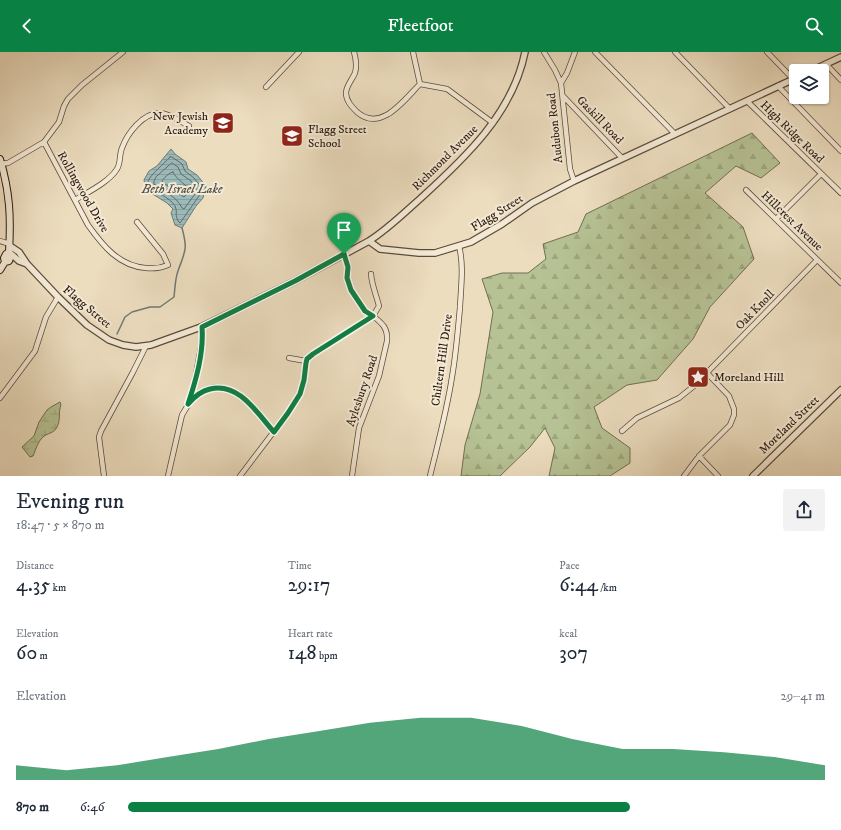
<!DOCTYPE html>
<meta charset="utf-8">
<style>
:root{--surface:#fff;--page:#f2f2f3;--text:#1f2937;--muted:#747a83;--accent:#0b8043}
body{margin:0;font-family:"IM FELL DW Pica",serif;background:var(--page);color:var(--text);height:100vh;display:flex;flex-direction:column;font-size:15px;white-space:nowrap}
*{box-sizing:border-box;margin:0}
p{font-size:13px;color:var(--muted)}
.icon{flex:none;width:22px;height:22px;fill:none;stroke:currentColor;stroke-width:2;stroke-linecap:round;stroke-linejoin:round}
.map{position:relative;height:424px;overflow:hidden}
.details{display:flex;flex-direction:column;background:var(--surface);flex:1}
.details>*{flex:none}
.tools{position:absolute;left:789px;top:12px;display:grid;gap:8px}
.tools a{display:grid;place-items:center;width:40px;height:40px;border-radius:4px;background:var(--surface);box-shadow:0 1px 3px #0004;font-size:20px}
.pin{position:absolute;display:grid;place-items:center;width:34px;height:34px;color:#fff;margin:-41px -17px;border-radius:50% 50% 50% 0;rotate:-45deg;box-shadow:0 0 4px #0007}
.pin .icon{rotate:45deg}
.round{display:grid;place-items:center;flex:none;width:42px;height:42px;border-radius:4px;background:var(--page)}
.summary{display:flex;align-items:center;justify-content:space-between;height:68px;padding:0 16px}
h1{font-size:22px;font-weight:600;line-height:30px}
.metrics{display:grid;grid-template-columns:repeat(3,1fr);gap:6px;height:68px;padding:4px 16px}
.metrics div{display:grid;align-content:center}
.metrics b{font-size:20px;font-weight:600}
.metrics small{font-size:11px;font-weight:400}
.metrics p{font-size:11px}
.chart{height:112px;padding:8px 16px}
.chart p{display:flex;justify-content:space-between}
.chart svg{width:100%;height:72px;margin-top:4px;fill:var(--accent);opacity:.7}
ul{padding:0 16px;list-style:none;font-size:13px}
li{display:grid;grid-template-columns:64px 48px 1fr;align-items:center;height:30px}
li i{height:10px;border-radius:5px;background:var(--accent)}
header{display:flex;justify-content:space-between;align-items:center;height:52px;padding:0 16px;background:var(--accent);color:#fff;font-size:18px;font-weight:600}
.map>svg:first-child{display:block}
.forest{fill:url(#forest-firs);stroke:#716e51}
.wetland{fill:url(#wetland-marsh);stroke:#716e51}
.water{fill:url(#water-rules);stroke:#6f7a75}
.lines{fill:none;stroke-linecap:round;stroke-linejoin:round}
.shore{stroke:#646a64;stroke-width:1}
.stream{stroke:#6f7a75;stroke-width:1.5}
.minor-casing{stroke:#5c4b3a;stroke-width:6}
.tertiary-casing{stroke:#5c4b3a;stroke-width:8}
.secondary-casing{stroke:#2c1a0e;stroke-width:8}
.minor{stroke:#f3e9d5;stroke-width:4.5}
.tertiary{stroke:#f3e9d5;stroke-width:5.5}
.secondary{stroke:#f3e9d5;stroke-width:6}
.route-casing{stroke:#fff;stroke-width:8}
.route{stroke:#0b8043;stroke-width:5}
.labels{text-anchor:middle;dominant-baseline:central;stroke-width:4;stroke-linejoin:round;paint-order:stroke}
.poi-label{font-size:12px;fill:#2c1a0e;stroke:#f3e9d5;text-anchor:start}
.street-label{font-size:12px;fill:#2c1a0e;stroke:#f3e9d5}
.water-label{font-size:13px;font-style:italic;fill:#53524a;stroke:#f3e9d5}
</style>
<header><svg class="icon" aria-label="back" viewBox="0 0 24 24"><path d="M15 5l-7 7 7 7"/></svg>Fleetfoot<svg class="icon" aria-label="search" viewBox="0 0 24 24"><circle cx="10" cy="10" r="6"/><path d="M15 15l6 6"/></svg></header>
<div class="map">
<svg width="841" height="424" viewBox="0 0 841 424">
<defs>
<pattern id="forest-firs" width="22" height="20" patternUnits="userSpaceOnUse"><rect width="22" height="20" fill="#b6c294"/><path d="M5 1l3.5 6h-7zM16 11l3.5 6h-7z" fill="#9da67e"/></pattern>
<pattern id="wetland-marsh" width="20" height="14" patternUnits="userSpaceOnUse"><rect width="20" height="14" fill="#b6c294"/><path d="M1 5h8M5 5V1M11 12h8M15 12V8" fill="none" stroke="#9da67e"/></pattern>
<pattern id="water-rules" width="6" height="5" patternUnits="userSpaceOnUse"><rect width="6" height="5" fill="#9bbaba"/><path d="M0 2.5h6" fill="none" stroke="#869f9f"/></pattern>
</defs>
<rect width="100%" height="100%" fill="#ecddbf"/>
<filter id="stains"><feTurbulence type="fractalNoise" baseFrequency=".005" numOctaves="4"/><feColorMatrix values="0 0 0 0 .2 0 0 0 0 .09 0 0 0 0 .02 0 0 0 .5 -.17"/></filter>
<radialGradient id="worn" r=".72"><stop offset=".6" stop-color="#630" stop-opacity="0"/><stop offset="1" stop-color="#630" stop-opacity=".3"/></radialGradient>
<path class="forest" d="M752,81L780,111L761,126L736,114L705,141L743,175L754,207L710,255L693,287L657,328L627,333L594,355L602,376L630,396V411L610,424H549L555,396L545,376L530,395L500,424H461L465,393L480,342L493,260L482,227L502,221H528L546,207L543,192L578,180L586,162Z"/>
<path class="wetland" d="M60,350L61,353C58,360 61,368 57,375C54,381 49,381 44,384C38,389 36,397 33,404L30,405L22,395L34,384L39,370L47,358L51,355Z"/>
<path class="water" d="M171,97L175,102L186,110L188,117L197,123L206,134L203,146L196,154L182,176L175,173L171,161L173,157L167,151L146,138L144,128L149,119L157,114Z"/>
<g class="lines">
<path class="shore" d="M170,105H172L182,112L185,119L194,126L202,136L199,144L180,171L178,169C175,162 177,162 176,157C175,148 157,141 150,136L148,129C152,121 164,112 170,105Z
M172,111L178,115L181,122L191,129L196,136L195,142L184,157L182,156C176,143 164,141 154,132V129L156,125Z
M173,120C177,128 184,131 189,137V139L184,145L162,130C162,127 170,120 173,120Z"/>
<path class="stream" d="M117,282L125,265L132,260L150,255H160L174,245C175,237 175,227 178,219C185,199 188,198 182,176"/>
<g class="minor-casing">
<path id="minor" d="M354,0C356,7 357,14 355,21C352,28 346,34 346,41C346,49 352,55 357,60C381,81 404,48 420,32
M413,0L420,32
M544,0L555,18L561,31L570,117L574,129
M595,0L675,82
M675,0L730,57
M767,0L793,27
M826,12L841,28
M561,31L567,21L575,0
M420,32L447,37L493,71
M778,34L841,99
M266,35L299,0
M563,44L622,106
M747,49L841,141
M44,90L88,173C103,194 119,214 146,216C154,217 161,216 168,213L163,202L137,170
M0,112L8,111L44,90L59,70L64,54L68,47L82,33L123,0
M746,138L841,231
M75,148C88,140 109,130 117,117C121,111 119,103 122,96C127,82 143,60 161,61C170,62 180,69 189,74
M776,167L821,122
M0,189L10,192
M289,306L306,309
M0,346L35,299L46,265L58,245
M189,350C223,313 252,355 274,379
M622,379L637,366L679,346L694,334L817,208
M699,404L718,424
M104,424L99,385L101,379L133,320L146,294
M168,424L182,363L188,353L194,333L203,284L202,275
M240,424L288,361L300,342L304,328L306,311L307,307L313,302L373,264L365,259L351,238L347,226L349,215L344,202
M352,424L359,376L379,324L387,289C388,276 382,271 373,264L379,254C376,242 372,234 371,222
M430,424C438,391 447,358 452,325C456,302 458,278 460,255C461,235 464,213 459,194
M684,424L699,404L730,373L734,363V357L729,344L707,321"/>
</g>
<g class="tertiary-casing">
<path id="tertiary" d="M811,19L841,5
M369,189C388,177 404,161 421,146C465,106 513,61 525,0
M10,194L19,200L27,212L58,245L87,273L109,288L123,293L136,295L151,293L201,275L295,229L369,189L380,197L419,201H435L471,190L502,172L532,151L574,129L796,26
M9,200L19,209L27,212
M753,424L841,338"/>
</g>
<g class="secondary-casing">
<path id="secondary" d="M0,107C10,140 11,166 9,200
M0,218L5,210L9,209L11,204L9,200L6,202L4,206L5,210"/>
</g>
<use href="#minor" class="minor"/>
<use href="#tertiary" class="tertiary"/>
<use href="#secondary" class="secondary"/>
</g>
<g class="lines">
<g class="route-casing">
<path id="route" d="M344,202L348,215L347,226L351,238L365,259L373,264L313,302L307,307L306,311L304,328L300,342L288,361L274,380C257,361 239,330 210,337C201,339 194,345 188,352C196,328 204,301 202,275L295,229Z"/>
</g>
<use href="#route" class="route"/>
</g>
<defs>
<g id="school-square" transform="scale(1.15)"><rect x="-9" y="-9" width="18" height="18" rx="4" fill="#8f2418" stroke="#f3e9d5"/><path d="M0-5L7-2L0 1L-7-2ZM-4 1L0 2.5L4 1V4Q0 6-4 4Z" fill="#fff"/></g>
<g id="sight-square" transform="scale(1.15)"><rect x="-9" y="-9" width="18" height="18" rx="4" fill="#8f2418" stroke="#f3e9d5"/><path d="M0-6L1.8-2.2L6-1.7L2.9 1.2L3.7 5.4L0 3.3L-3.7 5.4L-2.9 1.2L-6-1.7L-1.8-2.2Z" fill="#fff"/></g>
</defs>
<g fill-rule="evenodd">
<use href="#school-square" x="223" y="71"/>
<use href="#school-square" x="292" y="84"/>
<use href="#sight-square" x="698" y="325"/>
</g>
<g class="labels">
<g class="poi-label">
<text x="208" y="64" text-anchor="end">New Jewish<tspan x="208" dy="14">Academy</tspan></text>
<text x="308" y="77">Flagg Street<tspan x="308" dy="14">School</tspan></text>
<text x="714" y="325">Moreland Hill</text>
</g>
<g class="street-label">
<text transform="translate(600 68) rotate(46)">Gaskill Road</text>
<text transform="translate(555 76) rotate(-96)">Audubon Road</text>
<text transform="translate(792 80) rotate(44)">High Ridge Road</text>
<text transform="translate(445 106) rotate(-45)">Richmond Avenue</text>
<text transform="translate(83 140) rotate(60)">Rollingwood Drive</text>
<text transform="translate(497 161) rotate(-32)">Flagg Street</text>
<text transform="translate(792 169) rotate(44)">Hillcrest Avenue</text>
<text transform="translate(87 255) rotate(40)">Flagg Street</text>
<text transform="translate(755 258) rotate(-46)">Oak Knoll</text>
<text transform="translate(442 308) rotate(-82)">Chiltern Hill Drive</text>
<text transform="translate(362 339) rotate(-71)">Aylesbury Road</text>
<text transform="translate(789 373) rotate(-44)">Moreland Street</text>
</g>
<g class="water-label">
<text x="182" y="137">Beth Israel Lake</text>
</g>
</g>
<rect width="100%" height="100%" filter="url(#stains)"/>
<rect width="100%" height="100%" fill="url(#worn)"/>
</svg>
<div class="tools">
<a><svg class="icon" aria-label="layers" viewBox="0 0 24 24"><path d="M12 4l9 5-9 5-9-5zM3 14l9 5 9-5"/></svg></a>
</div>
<div class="pin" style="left:344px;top:202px;background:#1e9e55"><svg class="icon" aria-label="arrive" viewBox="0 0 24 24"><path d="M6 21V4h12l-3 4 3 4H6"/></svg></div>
</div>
<section class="details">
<div class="summary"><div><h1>Evening run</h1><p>18:47 · 5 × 870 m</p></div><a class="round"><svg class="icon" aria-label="share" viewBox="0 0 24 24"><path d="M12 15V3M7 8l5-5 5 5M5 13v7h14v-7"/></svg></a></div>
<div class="metrics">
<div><p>Distance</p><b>4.35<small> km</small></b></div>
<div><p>Time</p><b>29:17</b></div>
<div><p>Pace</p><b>6:44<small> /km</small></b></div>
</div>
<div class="metrics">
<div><p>Elevation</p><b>60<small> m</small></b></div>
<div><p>Heart rate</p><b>148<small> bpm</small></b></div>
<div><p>kcal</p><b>307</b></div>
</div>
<div class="chart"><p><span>Elevation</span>29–41 m</p>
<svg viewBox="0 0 160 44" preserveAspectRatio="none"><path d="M0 44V35L10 38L20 35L30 30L40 25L50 19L60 14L70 9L80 6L90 6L100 11L110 19L120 25L130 25L140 27L150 30L160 35V44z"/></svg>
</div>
<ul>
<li><b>870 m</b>6:46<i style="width:72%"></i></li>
</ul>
</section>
